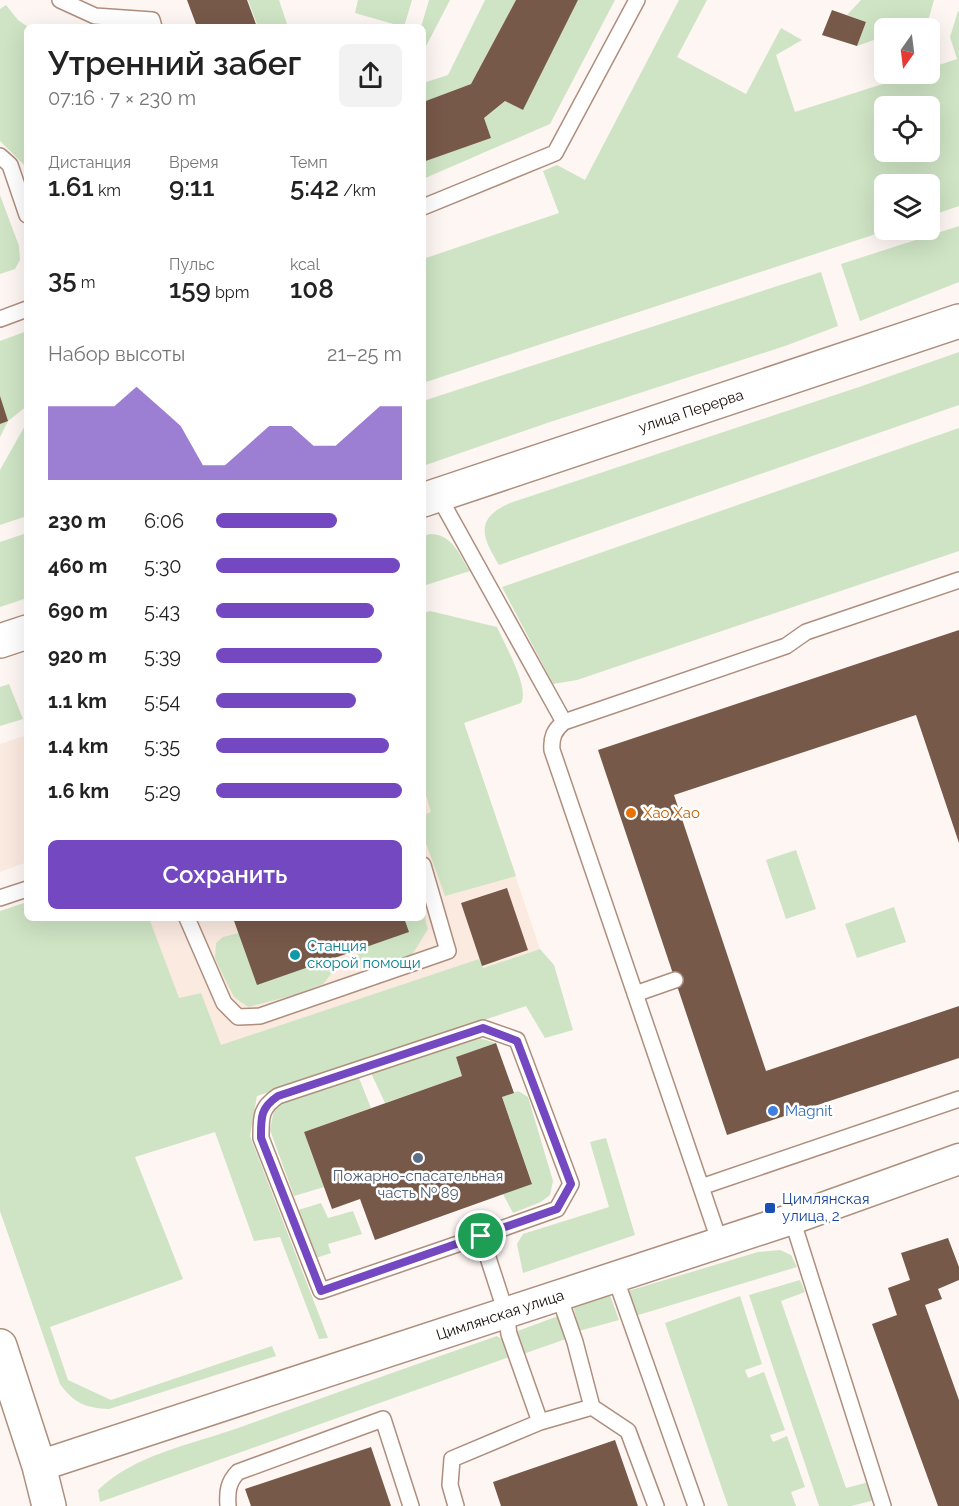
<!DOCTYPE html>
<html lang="ru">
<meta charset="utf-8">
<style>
:root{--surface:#fff;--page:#f2f2f2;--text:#222;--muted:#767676;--accent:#7348c0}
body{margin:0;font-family:Raleway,sans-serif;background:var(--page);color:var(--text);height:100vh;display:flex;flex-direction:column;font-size:22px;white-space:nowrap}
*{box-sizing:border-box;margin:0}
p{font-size:20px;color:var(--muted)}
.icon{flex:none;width:33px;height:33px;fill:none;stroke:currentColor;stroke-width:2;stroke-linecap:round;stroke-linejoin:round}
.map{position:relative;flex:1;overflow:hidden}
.panel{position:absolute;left:24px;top:24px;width:402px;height:897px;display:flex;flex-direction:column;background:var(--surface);border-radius:9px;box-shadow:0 6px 24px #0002}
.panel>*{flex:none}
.needle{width:39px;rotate:194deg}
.controls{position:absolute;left:874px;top:18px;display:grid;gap:12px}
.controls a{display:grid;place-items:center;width:66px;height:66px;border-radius:9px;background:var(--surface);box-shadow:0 6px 24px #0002;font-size:30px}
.pin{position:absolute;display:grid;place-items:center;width:51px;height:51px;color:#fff;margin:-26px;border:3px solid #fff;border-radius:50%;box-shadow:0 2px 6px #0007}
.round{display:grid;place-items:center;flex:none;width:63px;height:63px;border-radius:9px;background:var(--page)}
.summary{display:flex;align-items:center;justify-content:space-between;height:102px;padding:0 24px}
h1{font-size:33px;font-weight:600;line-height:45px}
.metrics{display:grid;grid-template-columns:repeat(3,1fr);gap:9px;height:102px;padding:6px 24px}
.metrics div{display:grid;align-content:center}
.metrics b{font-size:26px;font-weight:600}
.metrics small{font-size:16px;font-weight:400}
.metrics p{font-size:16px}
.chart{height:168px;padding:12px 24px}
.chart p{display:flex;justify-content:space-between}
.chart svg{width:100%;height:108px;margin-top:6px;fill:var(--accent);opacity:.7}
.button{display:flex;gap:12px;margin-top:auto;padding:12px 24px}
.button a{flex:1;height:69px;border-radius:9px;background:var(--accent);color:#fff;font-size:24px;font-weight:600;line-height:69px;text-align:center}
ul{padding:0 24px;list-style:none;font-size:20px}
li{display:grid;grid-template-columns:96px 72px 1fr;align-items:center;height:45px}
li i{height:15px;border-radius:8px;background:var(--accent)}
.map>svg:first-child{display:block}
.built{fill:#fbeae0}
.green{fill:#cee4c4;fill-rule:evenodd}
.building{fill:#775949}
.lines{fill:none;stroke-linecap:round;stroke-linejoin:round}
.lane-casing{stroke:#ae8e7d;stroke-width:18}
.street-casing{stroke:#ae8e7d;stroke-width:33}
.secondary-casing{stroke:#ae8e7d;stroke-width:36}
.lane{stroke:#fff;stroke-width:15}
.street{stroke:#fff;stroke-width:30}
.secondary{stroke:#fff;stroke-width:33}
.route-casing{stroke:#fff;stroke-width:12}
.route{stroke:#7348c0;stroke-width:8}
.food-dot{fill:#e8710a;stroke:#fff;stroke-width:2}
.culture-dot{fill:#0f9aa8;stroke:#fff;stroke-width:2}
.shop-dot{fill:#3f7fe0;stroke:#fff;stroke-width:2}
.service-dot{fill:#5c6f8a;stroke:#fff;stroke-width:2}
.transit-dot{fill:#1a4fb4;stroke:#fff;stroke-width:2}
.labels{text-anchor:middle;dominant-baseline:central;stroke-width:5;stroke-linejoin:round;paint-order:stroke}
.street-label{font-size:15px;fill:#140904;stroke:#fff}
.food-label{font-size:15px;fill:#c56008;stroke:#fff;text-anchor:start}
.culture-label{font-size:15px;fill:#0d838f;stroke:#fff;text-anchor:start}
.shop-label{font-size:15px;fill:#366cbe;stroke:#fff;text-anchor:start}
.service-label{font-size:15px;fill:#4e5e75;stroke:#fff}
.transit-label{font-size:15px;fill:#164399;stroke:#fff;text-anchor:start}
</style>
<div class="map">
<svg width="959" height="1506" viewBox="0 0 959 1506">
<rect width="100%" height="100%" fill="#fef6f3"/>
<path class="built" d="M423,709L464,723L540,949L202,1062L149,918H423Z
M27,735V862L0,872V744Z"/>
<path class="green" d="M248,0H279L288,27H258Z
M358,0H412L404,27L355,13Z
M429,0H450L423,52V27H421Z
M485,0H516L471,84L423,102V83L448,75Z
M578,0H615L550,124L423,179V162L491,138L484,118L505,101L523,110Z
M679,0H707L677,57L746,94L781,28L802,40L776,55L795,112L914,74H930V68L957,59L950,37L958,11L959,12V206L930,216V184H885V230H888L423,383V259L559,213L543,171L557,165L585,180ZM930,106V152H885V106Z
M861,0H934L928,21L908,28H885V36L857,46L866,22L847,15Z
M6,5L18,20L28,27L27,159L24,165L0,141V9Z
M0,195L19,246L20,260L15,269L0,274Z
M959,226V282L860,321L841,264Z
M821,272L838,326L785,346L547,423L423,466V401Z
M27,331V406L8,421L0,437V341Z
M959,352V405L499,565C482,537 474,519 510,503L859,387Z
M27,422V516L0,525V470Z
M959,428V551L577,680L553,684L502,587Z
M27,533V598L0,607V542Z
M430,534C453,534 458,554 470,571L423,586V536Z
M430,611L497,627C504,643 530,688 521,703L464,723L516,876L445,896L423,835V815L431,812L423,785V613Z
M9,684L23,719L0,726V687Z
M796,850L816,909L786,919L766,860Z
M27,902V918H149L179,998L201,993L221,1045L479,959L483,968L540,949L554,965L573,1030L545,1038L526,1006L257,1096L250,1136L328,1338L319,1339L280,1237L254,1241L215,1132L135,1157L183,1279L50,1327L68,1380L111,1400L272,1346L276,1356L109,1409C85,1408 74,1403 60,1384L0,1211V911Z
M894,907L906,942L857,958L845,924Z
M423,911L428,929L412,955L365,968L355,951L404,918H423Z
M239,933L330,959L334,970L323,984L294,995L248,1007L234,997L220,969L215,958L216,943L223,937Z
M479,1038L496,1043L456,1057L462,1076L385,1103L371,1073L425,1054Z
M359,1078L371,1108L304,1132L324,1187L294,1196L270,1130L274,1109L282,1102Z
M518,1091L528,1097L553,1181L550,1195L541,1202L513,1213L503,1194L532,1183L502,1097Z
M606,1138L635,1235L523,1273L517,1244L523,1234L609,1207L590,1142Z
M321,1203L328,1218L353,1211L362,1234L328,1244L331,1253L316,1258L298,1210Z
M780,1250L791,1255L797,1267L635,1316L628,1291L758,1252Z
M800,1280L805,1292L781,1301L846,1488L869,1482L875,1500L851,1506H819L749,1295Z
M610,1295L619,1320L579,1331L573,1305Z
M740,1296L762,1364L745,1370L748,1378L764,1372L785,1430L770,1435L773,1442L787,1436L805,1487L791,1492L796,1506H728L665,1323Z
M558,1316L566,1339L523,1354L515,1332Z
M497,1336L507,1343L512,1356L100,1502L98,1490C136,1454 190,1445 238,1428C325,1397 411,1366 497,1336Z"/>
<path class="building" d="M187,0H247L257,27H197Z
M516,0H578L523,110L505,101L484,118L491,138L423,162V102L471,84Z
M832,10L866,22L857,46L822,35Z
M0,396L8,421L0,424Z
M959,630V843L916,715L674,795L766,1071L959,1006V1058L727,1135L598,750Z
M507,888L528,950L482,966L461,903Z
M233,918H404L409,932L257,985Z
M496,1043L514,1093L502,1097L532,1184L375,1240L360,1199L332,1209L304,1132L462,1076L456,1057Z
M948,1238L959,1267V1280L938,1289L942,1299L925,1305L959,1400V1506H938L872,1324L897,1315L888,1288L910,1280L901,1253Z
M615,1440L638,1506H501L493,1482Z
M371,1447L391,1506H251L245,1489Z"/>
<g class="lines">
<g class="lane-casing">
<path id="lane" d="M60,0L95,16L152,20L154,27
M0,156L10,165L27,215
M423,207L555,153L637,0
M0,319L27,309
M438,495L564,722
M959,580L806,632L786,646L564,722C554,730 551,738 552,750L701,1187L959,1099
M0,898L27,889
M187,918L224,1003L238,1017L260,1016L448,951L423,865
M635,994L675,980
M701,1187L720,1243
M792,1219L883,1506
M481,1236L321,1291L261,1138C261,1118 260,1108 278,1096L483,1028L517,1040L571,1184L557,1209L481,1236L506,1313L509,1334L540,1422
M615,1277L696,1506
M559,1296L575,1342L592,1407L628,1431L656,1506
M228,1506C227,1492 228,1482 238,1472L383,1419L411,1506
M456,1506L450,1485L452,1459L540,1422L592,1407"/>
</g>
<g class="street-casing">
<path id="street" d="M39,1466L792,1219L959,1159"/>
</g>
<g class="secondary-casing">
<path id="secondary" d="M423,500L959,321
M0,641L27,632
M0,1346L39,1466L49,1506"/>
</g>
<use href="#lane" class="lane"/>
<use href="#street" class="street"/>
<use href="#secondary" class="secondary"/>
</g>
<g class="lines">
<g class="route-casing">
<path id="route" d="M483,1028L517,1041L571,1184L557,1209L321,1291L261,1138C261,1118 260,1108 278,1096Z"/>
</g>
<use href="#route" class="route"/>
</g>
<circle class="food-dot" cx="631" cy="813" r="6"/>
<circle class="culture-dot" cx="295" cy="955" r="6"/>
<circle class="shop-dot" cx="773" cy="1111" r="6"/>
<circle class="service-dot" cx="418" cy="1158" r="6"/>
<rect class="transit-dot" x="764" y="1202" width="12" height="12" rx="3"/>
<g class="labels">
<g class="street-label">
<text transform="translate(691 411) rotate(-18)">улица Перерва</text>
<text transform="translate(500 1315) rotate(-18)">Цимлянская улица</text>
</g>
<g class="food-label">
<text x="643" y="813">Хао Хао</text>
</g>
<g class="culture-label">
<text x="307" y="946">Станция<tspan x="307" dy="17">скорой помощи</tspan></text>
</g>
<g class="shop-label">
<text x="785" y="1111">Magnit</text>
</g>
<g class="service-label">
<text x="418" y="1176">Пожарно-спасательная<tspan x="418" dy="17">часть № 89</tspan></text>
</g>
<g class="transit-label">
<text x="782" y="1199">Цимлянская<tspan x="782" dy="17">улица, 2</tspan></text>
</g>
</g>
</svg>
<div class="controls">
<a><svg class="needle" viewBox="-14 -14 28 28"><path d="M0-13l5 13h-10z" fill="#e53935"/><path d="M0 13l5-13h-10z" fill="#767676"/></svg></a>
<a><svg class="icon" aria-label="locate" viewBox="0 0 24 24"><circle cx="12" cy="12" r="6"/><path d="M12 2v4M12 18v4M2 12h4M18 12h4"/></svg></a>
<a><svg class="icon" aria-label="layers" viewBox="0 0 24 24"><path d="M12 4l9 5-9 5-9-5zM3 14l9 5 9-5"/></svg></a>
</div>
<div class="pin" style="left:481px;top:1236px;background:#1e9e55"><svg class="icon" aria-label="arrive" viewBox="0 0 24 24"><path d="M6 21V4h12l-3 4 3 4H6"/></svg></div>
<section class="panel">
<div class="summary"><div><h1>Утренний забег</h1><p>07:16 · 7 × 230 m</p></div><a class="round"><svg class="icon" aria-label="share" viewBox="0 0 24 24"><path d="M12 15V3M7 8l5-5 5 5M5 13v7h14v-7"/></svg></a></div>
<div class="metrics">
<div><p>Дистанция</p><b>1.61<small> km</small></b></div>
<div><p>Время</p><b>9:11</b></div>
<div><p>Темп</p><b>5:42<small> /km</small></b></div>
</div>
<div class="metrics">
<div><b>35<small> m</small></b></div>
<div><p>Пульс</p><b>159<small> bpm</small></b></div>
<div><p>kcal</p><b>108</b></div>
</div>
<div class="chart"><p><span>Набор высоты</span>21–25 m</p>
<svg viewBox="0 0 160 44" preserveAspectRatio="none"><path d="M0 44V14L10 14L20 14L30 14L40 6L50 14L60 22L70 38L80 38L90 30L100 22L110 22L120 30L130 30L140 22L150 14L160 14V44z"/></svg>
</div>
<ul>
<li><b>230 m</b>6:06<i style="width:65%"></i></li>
<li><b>460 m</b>5:30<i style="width:99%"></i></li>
<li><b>690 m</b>5:43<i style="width:85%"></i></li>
<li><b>920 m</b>5:39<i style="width:89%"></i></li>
<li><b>1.1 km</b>5:54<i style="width:75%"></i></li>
<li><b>1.4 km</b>5:35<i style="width:93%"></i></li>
<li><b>1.6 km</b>5:29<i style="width:100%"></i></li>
</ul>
<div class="button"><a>Сохранить</a></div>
</section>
</div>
